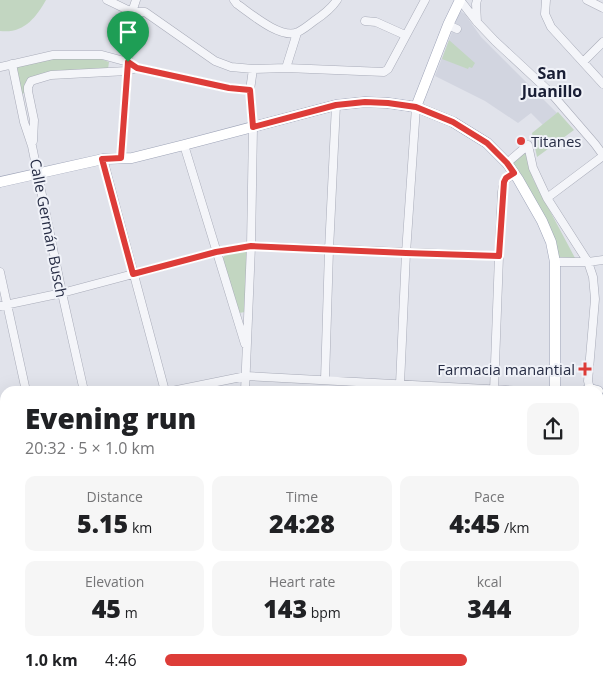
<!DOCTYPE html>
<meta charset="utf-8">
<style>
:root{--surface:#fff;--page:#f6f6f6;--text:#202124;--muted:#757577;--accent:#dd3c38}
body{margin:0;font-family:"Open Sans",sans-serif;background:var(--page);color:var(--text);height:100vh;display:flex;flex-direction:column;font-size:19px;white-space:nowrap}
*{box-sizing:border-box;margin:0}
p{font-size:16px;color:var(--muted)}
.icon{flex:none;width:28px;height:28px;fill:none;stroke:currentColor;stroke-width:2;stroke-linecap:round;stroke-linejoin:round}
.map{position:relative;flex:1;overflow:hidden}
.details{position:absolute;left:0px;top:386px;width:604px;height:304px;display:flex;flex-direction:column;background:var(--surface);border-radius:15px 15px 0 0;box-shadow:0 5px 20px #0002}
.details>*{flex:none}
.pin{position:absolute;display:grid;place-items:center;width:42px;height:42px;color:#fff;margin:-51px -21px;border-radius:50% 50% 50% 0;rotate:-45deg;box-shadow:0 0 5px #0007}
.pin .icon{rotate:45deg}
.round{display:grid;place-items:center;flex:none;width:52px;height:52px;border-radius:10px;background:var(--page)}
.overview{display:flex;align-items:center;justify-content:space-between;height:85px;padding:0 25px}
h1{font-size:28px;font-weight:800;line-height:38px}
.stats{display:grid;grid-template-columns:repeat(3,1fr);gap:8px;height:85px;padding:5px 25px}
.stats div{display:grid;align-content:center;border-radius:10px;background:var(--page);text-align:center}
.stats b{font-size:25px;font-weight:800}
.stats small{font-size:14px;font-weight:400}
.stats p{font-size:14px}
ul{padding:0 25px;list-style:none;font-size:16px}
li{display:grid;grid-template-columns:80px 60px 1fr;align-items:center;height:38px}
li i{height:12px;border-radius:6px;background:var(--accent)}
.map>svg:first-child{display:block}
.built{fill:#d2d5e0}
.green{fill:#c2d6c1}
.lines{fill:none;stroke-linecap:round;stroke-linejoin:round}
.minor-casing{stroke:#a9acb9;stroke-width:9}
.major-casing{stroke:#9ea4b8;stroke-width:11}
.minor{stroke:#f4f5f9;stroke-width:8}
.major{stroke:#fff;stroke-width:10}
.route-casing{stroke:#fff;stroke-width:10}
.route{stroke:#dd3c38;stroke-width:6}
.poi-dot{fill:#dd3c38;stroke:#f0f2f8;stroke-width:2}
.labels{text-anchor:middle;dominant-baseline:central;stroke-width:4;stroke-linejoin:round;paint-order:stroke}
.poi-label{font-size:15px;fill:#272d45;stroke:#f0f2f8;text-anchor:start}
.street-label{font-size:15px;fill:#272d45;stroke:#f0f2f8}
.neighbourhood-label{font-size:16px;font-weight:bold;fill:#191e35;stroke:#f0f2f8}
</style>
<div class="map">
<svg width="603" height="689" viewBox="0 0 603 689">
<rect width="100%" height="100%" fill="#e1e3eb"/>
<path class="built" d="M460,11L465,14L481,37L557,113L543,125L531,113L518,123L485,101L435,76Z"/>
<path class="green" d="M0,0H46C36,18 23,34 0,31Z
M449,40L475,63L472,68L469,67L468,69L442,59Z
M51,59H101L109,62L108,69L60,71L29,78L24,85V93L21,95L16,69L20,65Z
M558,112L574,130L537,157L532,133Z
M524,153L527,154L533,179L575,258L558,257L552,231L530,190L512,162Z
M245,251L248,254L245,312L239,313L222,259L225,255Z
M244,685H464V689H244Z"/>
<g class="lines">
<g class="minor-casing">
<path id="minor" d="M107,0L132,12H145L215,61L231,67L253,69L286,68L384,72L388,69L425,0
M234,0L237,4C250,13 281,40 298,32C304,29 309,25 314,21C323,15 331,9 337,0
M460,0L477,22L495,41L551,93L595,144L603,155
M477,0L476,4L477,22
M546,0L545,14L551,27L603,84
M587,0L603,8
M365,21L376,22L405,35
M448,25L457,29
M583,62L603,42
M12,64L24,122L32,146L62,293L84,391
M0,67L53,55H102L128,62L137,68L229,88L250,90
M286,68L297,33
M33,141L34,120L28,91V87L31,81L51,75L127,71L137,68
M184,145L245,344
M121,158L132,12L136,0
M103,159L165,391
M507,163L528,145L533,168L547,198
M555,262H588L603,260
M0,272L26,391
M0,306L62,293L216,252L251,246L499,256
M325,380L329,250L336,105
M400,384L406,253L416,107
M590,389L588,381L595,299L593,277L588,262L547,198L603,156
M172,391L246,376L524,391
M245,391L251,246L253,127L250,90L253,69
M494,391L499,256L502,192C504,181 504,180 514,173
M0,433L5,432
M599,486L603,493
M599,542L603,539
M0,558L5,557
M0,613L5,636
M142,685L143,689
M485,685L499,689
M14,689L32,685
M234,689V685
M477,689V685"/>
</g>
<g class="major-casing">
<path id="major" d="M416,107L448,25L460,0
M0,182L103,159L132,158L184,145L336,105L365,102L388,103L416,107L453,122L487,143L507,163L518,179L542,221L551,242L555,262V391
M585,391L590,389L598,391
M599,447L603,445
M526,689L528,685"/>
</g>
<use href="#minor" class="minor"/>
<use href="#major" class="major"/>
</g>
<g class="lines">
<g class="route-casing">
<path id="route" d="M128,62L137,68L229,88L250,90L253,127L336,105L365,102L388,103L416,107L453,122L487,143L507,163L514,173L506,178L504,182L499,256L406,253L251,246L216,252L133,274L102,159L121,158Z"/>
</g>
<use href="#route" class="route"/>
</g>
<g class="poi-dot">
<circle cx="521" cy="141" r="5"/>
<path d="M582.5 361.5h5v5h5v5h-5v5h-5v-5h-5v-5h5z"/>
</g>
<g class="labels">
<g class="poi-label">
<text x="531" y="141">Titanes</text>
<text x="575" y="369" text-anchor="end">Farmacia manantial</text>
</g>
<g class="street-label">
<text transform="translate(49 228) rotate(79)">Calle Germán Busch</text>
</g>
<g class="neighbourhood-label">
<text x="552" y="73">San<tspan x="552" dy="18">Juanillo</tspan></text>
</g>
</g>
</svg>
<div class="pin" style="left:128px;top:62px;background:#1e9e55"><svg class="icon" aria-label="arrive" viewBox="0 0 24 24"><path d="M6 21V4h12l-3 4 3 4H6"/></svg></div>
<section class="details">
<div class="overview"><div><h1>Evening run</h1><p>20:32 · 5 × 1.0 km</p></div><a class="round"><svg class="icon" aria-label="share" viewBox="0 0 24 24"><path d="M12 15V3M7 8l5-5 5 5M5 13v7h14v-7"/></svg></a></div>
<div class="stats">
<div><p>Distance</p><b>5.15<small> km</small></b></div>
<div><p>Time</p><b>24:28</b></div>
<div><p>Pace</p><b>4:45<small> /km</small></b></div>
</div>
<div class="stats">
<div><p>Elevation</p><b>45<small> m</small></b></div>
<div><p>Heart rate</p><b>143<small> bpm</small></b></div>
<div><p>kcal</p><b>344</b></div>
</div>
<ul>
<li><b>1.0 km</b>4:46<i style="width:73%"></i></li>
</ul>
</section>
</div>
